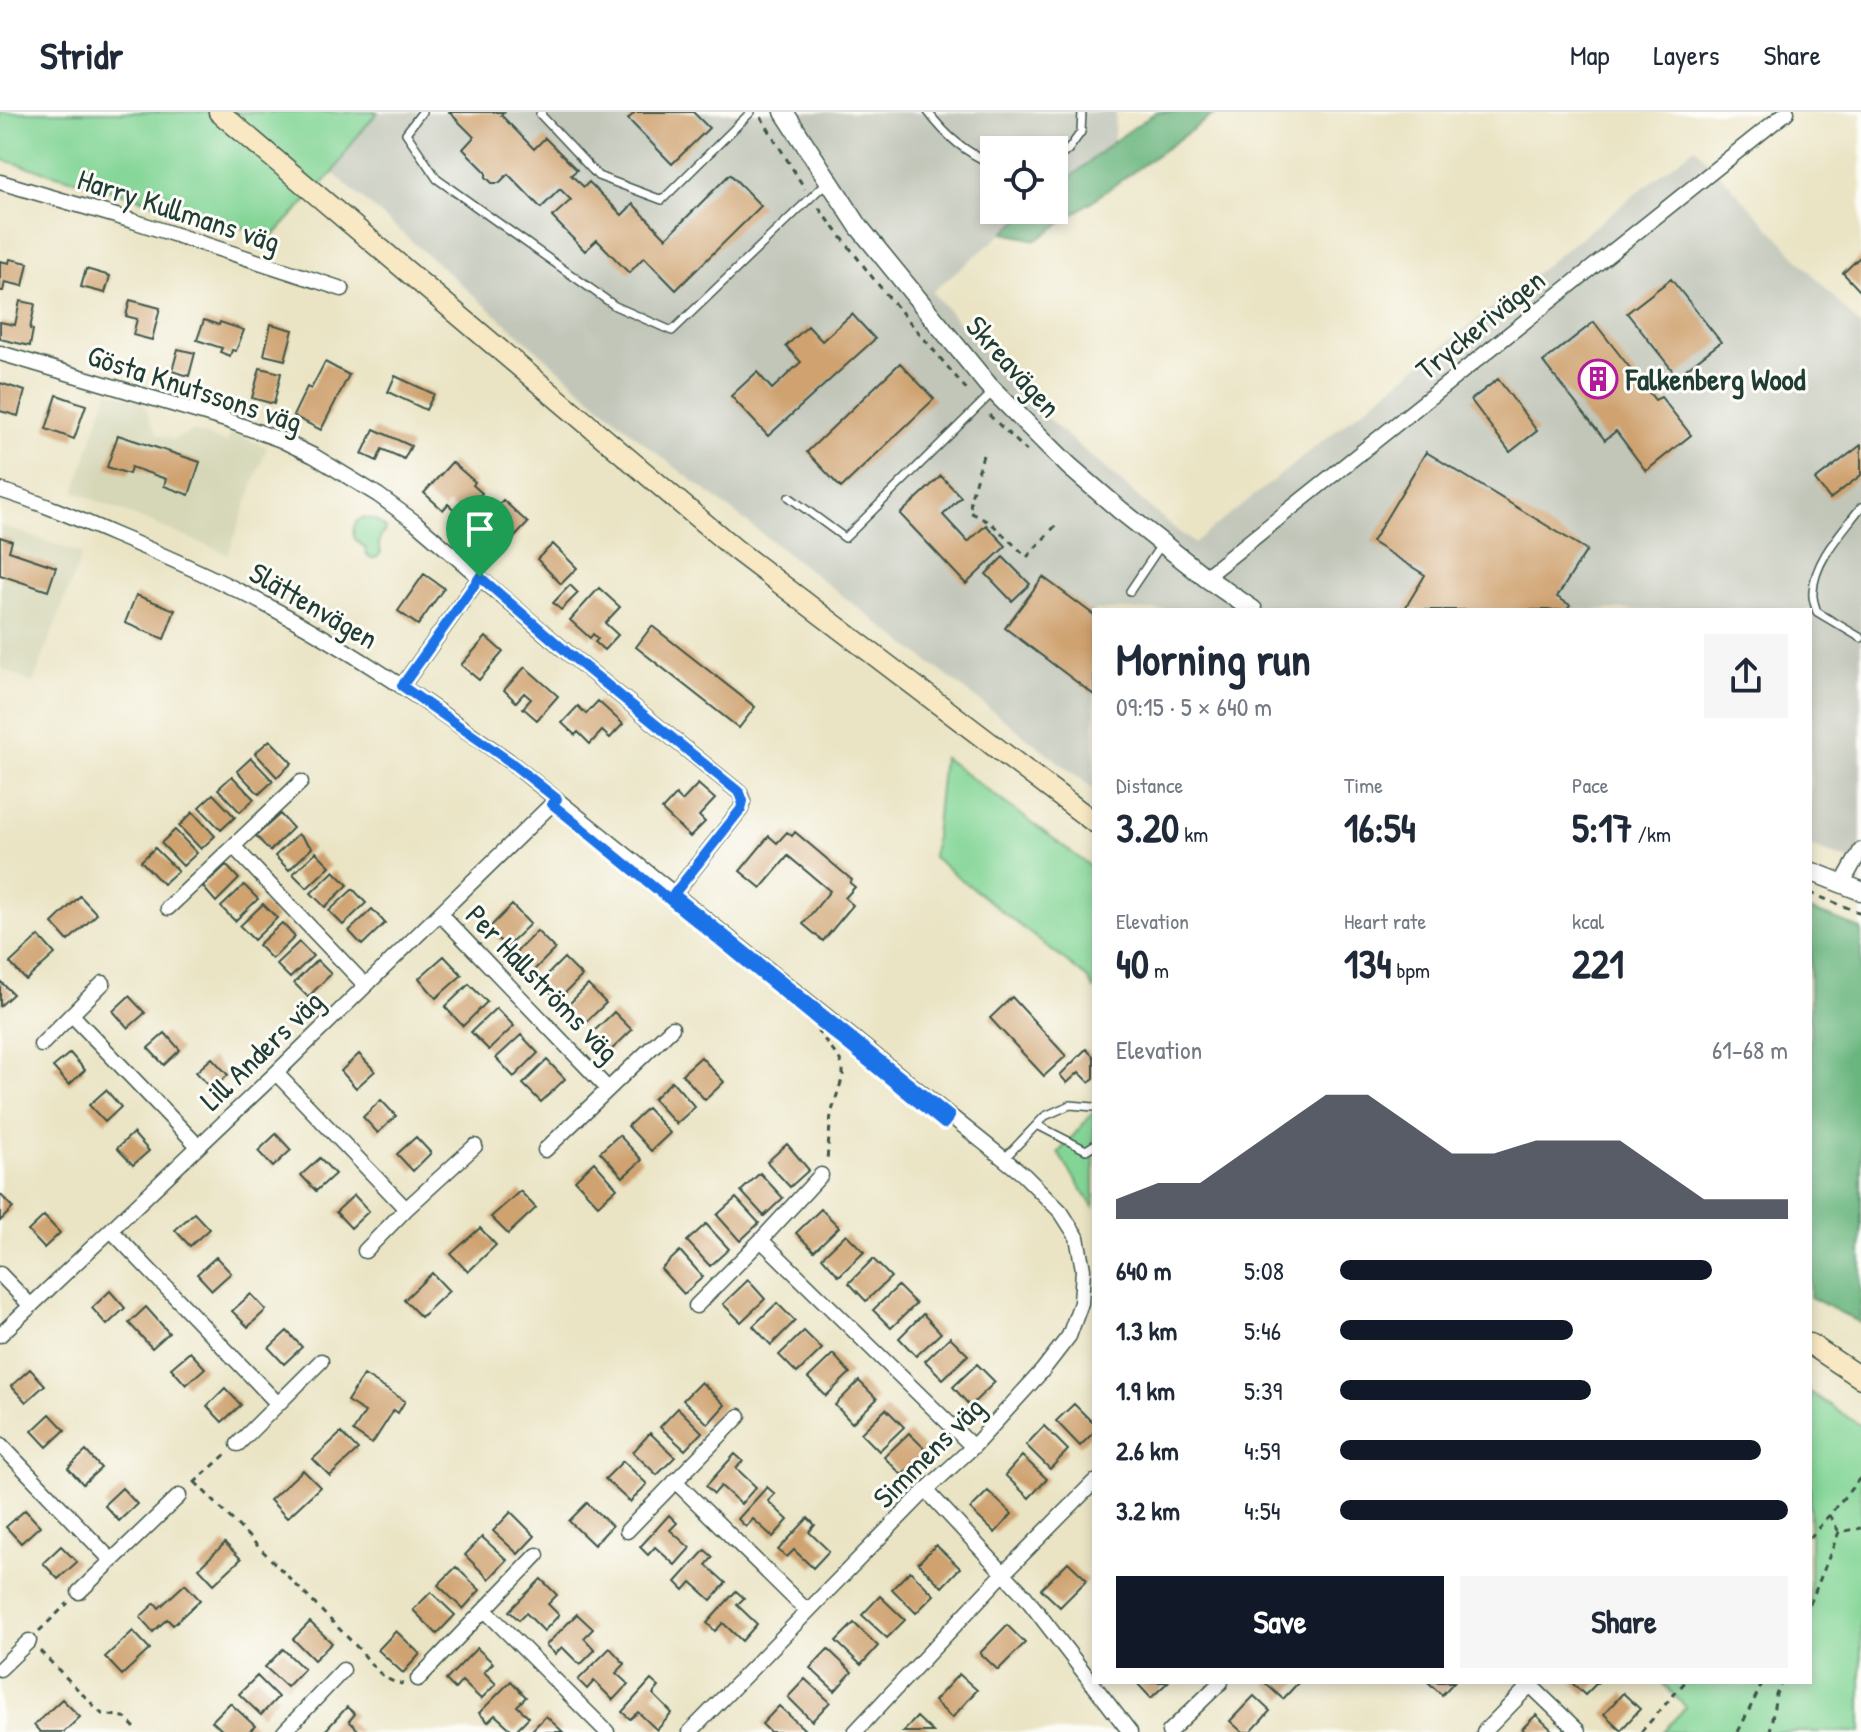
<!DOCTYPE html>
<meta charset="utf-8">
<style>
:root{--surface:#fff;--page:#f6f6f7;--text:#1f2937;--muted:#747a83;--line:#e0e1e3;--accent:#111827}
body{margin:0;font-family:"Patrick Hand",sans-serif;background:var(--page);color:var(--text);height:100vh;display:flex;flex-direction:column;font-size:30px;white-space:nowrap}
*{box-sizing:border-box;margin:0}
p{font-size:26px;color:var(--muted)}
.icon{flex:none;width:44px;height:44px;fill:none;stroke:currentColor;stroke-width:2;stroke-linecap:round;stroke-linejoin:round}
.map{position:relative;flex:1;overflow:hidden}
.panel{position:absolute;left:1092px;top:496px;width:720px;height:1076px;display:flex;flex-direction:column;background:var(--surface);border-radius:0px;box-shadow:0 4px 12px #0003}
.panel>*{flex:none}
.buttons{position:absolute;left:980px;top:24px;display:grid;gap:16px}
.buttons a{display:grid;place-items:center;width:88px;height:88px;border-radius:0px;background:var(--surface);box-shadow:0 4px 12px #0003;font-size:40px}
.pin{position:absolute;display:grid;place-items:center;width:68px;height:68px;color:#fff;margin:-82px -34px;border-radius:50% 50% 50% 0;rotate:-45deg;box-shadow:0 0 8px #0007}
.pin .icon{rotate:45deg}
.round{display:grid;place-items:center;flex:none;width:84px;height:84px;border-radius:0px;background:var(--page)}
.summary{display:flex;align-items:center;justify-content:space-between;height:136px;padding:0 24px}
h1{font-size:44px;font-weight:700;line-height:60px}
.stats{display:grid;grid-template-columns:repeat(3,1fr);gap:12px;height:136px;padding:8px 24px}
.stats div{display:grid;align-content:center}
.stats b{font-size:40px;font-weight:700}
.stats small{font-size:22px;font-weight:400}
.stats p{font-size:22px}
.chart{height:224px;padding:16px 24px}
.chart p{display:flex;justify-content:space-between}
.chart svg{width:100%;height:144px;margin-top:8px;fill:var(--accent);opacity:.7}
.button{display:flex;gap:16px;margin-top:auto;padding:16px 24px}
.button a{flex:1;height:92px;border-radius:0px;background:var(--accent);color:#fff;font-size:32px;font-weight:700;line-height:92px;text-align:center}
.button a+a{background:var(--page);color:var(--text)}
ul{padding:0 24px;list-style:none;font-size:26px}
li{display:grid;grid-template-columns:128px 96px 1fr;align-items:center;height:60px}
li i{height:20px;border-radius:10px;background:var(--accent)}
header{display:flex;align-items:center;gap:48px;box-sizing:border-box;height:112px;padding:0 40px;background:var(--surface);border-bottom:2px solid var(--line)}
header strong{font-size:38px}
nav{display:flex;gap:44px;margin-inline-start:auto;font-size:28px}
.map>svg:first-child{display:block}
.built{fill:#d5d7b7}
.industrial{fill:#c2c6b9}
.green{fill:#83d596;stroke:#518965;stroke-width:2}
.forest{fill:#6ab67f;stroke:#447a5a;stroke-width:2}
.building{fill:#cfa26f}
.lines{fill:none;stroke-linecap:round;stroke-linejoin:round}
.service-casing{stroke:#3d564a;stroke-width:10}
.minor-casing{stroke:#3d564a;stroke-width:17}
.tertiary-casing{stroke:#3d564a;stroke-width:21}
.secondary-casing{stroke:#3d564a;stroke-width:23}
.path{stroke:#3d564a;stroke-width:3;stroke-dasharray:6 6;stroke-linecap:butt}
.service{stroke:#fff;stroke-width:7}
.minor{stroke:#fff;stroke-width:14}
.tertiary{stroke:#fff;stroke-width:18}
.secondary{stroke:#f8e8c3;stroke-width:20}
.route-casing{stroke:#fff;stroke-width:16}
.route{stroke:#1a73e8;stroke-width:10}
.labels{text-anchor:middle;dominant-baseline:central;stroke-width:6;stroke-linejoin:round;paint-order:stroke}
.street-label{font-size:30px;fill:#1f3d34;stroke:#fdfcf7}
.poi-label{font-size:30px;font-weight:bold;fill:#1f3d34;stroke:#fdfcf7;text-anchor:start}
</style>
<header>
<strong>Stridr</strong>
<nav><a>Map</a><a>Layers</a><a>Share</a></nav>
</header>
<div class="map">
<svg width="1861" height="1620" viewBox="0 0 1861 1620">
<rect width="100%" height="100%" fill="#fdfcf7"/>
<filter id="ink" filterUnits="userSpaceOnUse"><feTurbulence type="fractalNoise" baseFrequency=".0125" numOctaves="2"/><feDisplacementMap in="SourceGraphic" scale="16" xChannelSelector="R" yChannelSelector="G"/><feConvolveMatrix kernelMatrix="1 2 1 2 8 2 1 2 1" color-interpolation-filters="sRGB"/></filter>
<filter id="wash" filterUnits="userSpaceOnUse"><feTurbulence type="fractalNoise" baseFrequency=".006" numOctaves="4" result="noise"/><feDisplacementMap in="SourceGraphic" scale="32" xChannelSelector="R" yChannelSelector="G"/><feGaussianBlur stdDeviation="1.8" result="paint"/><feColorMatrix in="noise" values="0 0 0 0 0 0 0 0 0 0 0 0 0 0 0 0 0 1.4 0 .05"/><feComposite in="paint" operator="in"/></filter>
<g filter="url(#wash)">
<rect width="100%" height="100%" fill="#eae4c4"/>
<path class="built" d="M108,279L142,289L157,322L173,328L193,319L227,331L231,321L267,335L228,442L75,380Z
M0,413L82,442L33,571L0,556Z"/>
<path class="industrial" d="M378,0H1116L1113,30L1054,79V38H994V98H1031L932,180L1027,289L1175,417L1194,431L1695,35L1861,215V752L1810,735V498H1094V677L645,332L333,61L354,28Z"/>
<path class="green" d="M0,0H378L354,28L333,61L273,124L0,47Z
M362,406L373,407L386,416L380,426L379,432L381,440C375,451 366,446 365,435C354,429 350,422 356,410Z
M943,645L1094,757V878L1088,867L933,745Z
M1094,1000V1096L1058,1041Z
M1810,1280L1861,1314V1620H1662L1686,1595L1661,1570H1810Z"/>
<path class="forest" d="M1156,0H1217L1037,128L1004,121L1031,98H1054V79L1113,30Z
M1810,798L1861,817V1211L1810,1185Z"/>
<g id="blocks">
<path class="building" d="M449,0H504L501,3L534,37L545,26L577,58L571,63L584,75L589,70L622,103L633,92L666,126L730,62L761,94L676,178L644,145L629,161L597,128L585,139L552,105L571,88L560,77L541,96L508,62L499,71H492L486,65V60L463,37L474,25Z
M635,0H693L709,16L672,52L628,7Z
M1861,144V180L1843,161Z
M10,147L28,151L23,174L5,170L3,179H0V149L9,151Z
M86,157L110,164L105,181L81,175Z
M1671,167L1721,230L1677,264L1627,201Z
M130,188L160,196L152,228L133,223L137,207L126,204Z
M20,189L35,192L30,217L33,218L30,234L0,227V210L15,213Z
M852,202L875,227L768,324L731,284L757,260L772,277L801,250L786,234L808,214L822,229Z
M204,208L219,213L220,210L244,218L236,239L232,238L230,244L220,240L222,236L197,228Z
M1594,210L1655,288L1661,285L1691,323L1646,359L1616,319L1605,328L1543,250Z
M271,212L293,218L285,248L264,243Z
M178,237L195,241L189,264L172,259Z
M325,250L349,263L321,318L293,304L307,275L311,277Z
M900,251L934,287L841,376L807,340Z
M260,256L281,261L274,292L252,286Z
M395,264L434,282L426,298L388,280Z
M1498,267L1537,319L1510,340L1471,288Z
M0,271L25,279L18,304L0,299Z
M57,283L86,293L74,327L46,317Z
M374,317L411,334L404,347L382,337L377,349L362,342Z
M118,323L200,350L189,383L164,374L166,367L131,355L129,362L107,355Z
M1861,333V363L1830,387L1815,368Z
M1426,340L1587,438L1557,485L1570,493L1566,498H1404L1425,463L1372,430Z
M452,350L475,370L473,373L482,381L461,404L448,392L443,398L424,381Z
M941,364L961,385L943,403L968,430L986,413L1006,434L966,472L900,402Z
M503,388L528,411L492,449L467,426Z
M0,425L12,429L9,439L56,455L48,479L0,463Z
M553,432L577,456L561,472L537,447Z
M1003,445L1030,472L1012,489L986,462Z
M424,462L444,476L418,513L398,499Z
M1043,465L1094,503V583L1005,516Z
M570,473L578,481L561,498L553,491Z
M599,476L620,495L605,511L618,523L604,538L595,530L598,527L593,522L590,526L570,508Z
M136,483L175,498L164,527L125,511Z
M652,514L755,595L739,616L636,535Z
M486,525L503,540L479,568L461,553Z
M525,555L558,584L537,608L523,596L531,587L524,581L516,590L504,578Z
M598,589L623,612L610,626L602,619L590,632L578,620L575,623L562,611L578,594L586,602Z
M270,628L292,651L277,665L255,641Z
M251,646L273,669L259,682L237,659Z
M232,664L254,687L240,700L218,677Z
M698,672L715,687L699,704L705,710L690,725L662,698L676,683L682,689Z
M213,682L235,705L221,718L199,695Z
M193,700L215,724L201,737L179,714Z
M280,702L293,716L270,739L256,724Z
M175,718L197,741L183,754L161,731Z
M787,720L792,724L795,720L852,768L850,771L855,775L845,786L853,793L823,829L803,812L830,779L788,744L761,776L740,759L769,724L777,731Z
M298,722L312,736L289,758L275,744Z
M155,736L178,759L163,772L141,749Z
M316,740L330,754L307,776L293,762Z
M226,753L239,767L216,790L203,775Z
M334,759L348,773L325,795L311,781Z
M244,773L258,787L235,809L221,795Z
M353,777L366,791L343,813L329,799Z
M80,784L97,802L68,829L52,811Z
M263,792L277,806L254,828L240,814Z
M512,793L530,812L506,835L488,817Z
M372,797L385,811L362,833L349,819Z
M282,811L295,825L272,847L258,833Z
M537,819L555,837L531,861L513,843Z
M39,824L55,842L26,868L10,851Z
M299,830L313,844L290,866L276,852Z
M444,844L462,863L436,886L419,866Z
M564,846L582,864L558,888L540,870Z
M317,848L331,862L308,885L294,871Z
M0,869L13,882L0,894Z
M469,872L487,890L463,914L445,895Z
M588,873L606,891L581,915L564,897Z
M129,884L145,901L128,916L113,899Z
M1012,885L1066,944L1044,964L990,906Z
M496,896L514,914L489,938L471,920Z
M614,900L632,918L607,942L590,923Z
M165,921L180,938L164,953L148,936Z
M521,923L538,941L514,965L496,946Z
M1086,937L1094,945V966L1089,970L1079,960L1067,971L1060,963Z
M70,941L85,958L69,973L53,955Z
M359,942L375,959L356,976L341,959Z
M701,945L724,970L705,988L682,962Z
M212,946L228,963L212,977L196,960Z
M547,948L565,967L541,990L523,972Z
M672,969L695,995L676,1012L653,987Z
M106,978L121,995L105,1010L89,993Z
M381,988L396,1004L378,1021L363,1005Z
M647,996L670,1021L651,1039L628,1014Z
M133,1021L149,1039L133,1053L117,1036Z
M276,1022L291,1038L273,1055L258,1039Z
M619,1023L642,1048L623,1065L600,1040Z
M416,1025L431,1041L413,1059L397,1042Z
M787,1032L809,1058L790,1075L767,1050Z
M320,1046L335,1062L316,1079L301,1063Z
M594,1050L617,1076L598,1093L575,1068Z
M760,1061L783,1086L764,1104L741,1079Z
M520,1079L536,1096L508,1122L491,1105Z
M0,1082L13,1096L0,1109Z
M354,1083L369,1099L351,1116L336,1100Z
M736,1086L759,1111L740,1129L717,1103Z
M821,1097L839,1115L814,1139L796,1121Z
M194,1101L209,1117L190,1134L175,1118Z
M44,1104L60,1121L44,1136L28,1119Z
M706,1112L729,1137L710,1154L687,1129Z
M480,1116L496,1133L468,1160L451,1142Z
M846,1122L864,1140L839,1164L822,1145Z
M680,1139L703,1165L684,1182L661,1157Z
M216,1145L231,1161L212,1178L197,1162Z
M873,1147L891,1165L866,1189L849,1171Z
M432,1161L449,1179L421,1205L404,1188Z
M748,1168L765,1187L741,1210L723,1192Z
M898,1174L916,1192L891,1216L873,1198Z
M110,1179L125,1196L107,1213L92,1196Z
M251,1182L266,1198L248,1215L232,1199Z
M777,1191L795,1209L771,1233L753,1214Z
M146,1195L169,1221L152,1236L129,1211Z
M923,1202L941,1221L916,1244L899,1226Z
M287,1219L302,1235L284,1252L269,1236Z
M804,1219L822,1237L797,1261L779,1243Z
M950,1225L968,1243L943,1267L925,1249Z
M190,1240L205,1256L186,1273L171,1256Z
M833,1242L850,1261L826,1284L808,1266Z
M977,1252L995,1270L970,1294L953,1275Z
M30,1257L45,1273L26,1290L11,1274Z
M364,1263L405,1289L398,1301L394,1298L372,1332L353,1319L365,1300L347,1289Z
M859,1269L877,1287L852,1311L835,1293Z
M701,1270L725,1293L708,1312L683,1288Z
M225,1276L241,1293L222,1310L207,1294Z
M1074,1292L1094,1312V1320L1080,1334L1056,1309Z
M678,1296L702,1320L685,1338L660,1315Z
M886,1297L904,1315L879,1339L861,1321Z
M50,1302L65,1318L47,1335L32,1319Z
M1044,1314L1068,1338L1050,1357L1026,1333Z
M341,1321L358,1338L330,1364L313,1347Z
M650,1321L675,1345L657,1363L633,1340Z
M909,1321L927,1339L902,1363L884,1345Z
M86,1339L101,1356L83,1372L68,1356Z
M735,1342L743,1349L736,1356L756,1375L741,1392L721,1374L714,1382L706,1374Z
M1022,1344L1047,1367L1029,1386L1005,1363Z
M623,1349L647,1372L630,1390L605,1367Z
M303,1358L320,1375L287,1406L270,1388Z
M767,1375L775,1382L768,1389L788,1408L773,1425L753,1407L746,1415L738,1407Z
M122,1376L137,1392L119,1409L104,1393Z
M988,1379L1012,1402L995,1421L970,1397Z
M587,1391L612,1414L594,1433L569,1409Z
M25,1398L40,1414L21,1431L6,1415Z
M511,1400L535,1424L518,1442L493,1419Z
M669,1403L677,1411L670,1418L690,1436L675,1453L655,1435L648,1443L640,1435Z
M808,1406L815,1413L809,1420L829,1439L813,1456L794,1438L787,1445L778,1438Z
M482,1425L507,1448L489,1467L465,1443Z
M225,1431L241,1447L214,1472L199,1456Z
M936,1433L960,1456L942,1475L918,1451Z
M61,1434L77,1450L58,1467L43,1451Z
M705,1438L713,1445L706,1453L726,1471L711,1488L691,1470L684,1478L676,1470Z
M1068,1450L1087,1468L1060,1495L1041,1477Z
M456,1455L480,1478L463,1497L438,1473Z
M910,1459L934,1483L916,1501L892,1477Z
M541,1467L557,1483L548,1492L559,1503L544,1519L526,1501L519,1508L509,1499Z
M185,1472L200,1488L173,1513L167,1507L153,1520L140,1505L155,1491L159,1496Z
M736,1479L744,1486L737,1493L757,1512L742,1529L723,1511L715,1519L707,1511Z
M431,1480L455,1503L437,1522L413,1498Z
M880,1484L905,1508L887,1526L862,1503Z
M577,1502L593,1517L584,1526L595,1538L580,1553L562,1535L555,1542L546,1533Z
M310,1510L332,1531L314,1548L293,1527Z
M854,1511L878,1534L861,1553L836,1529Z
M1007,1513L1025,1531L998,1558L980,1541Z
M133,1519L150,1537L122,1563L105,1545Z
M396,1519L420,1542L403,1561L378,1538Z
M477,1536L493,1551L484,1560L496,1572L481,1587L462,1569L455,1577L446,1568Z
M610,1536L625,1552L616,1561L628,1572L613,1588L594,1569L587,1577L578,1568Z
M283,1537L304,1557L287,1575L265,1555Z
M828,1537L852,1560L835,1579L810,1556Z
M959,1562L977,1578L952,1606L934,1589Z
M257,1564L278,1585L261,1603L239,1582Z
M805,1567L830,1590L812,1609L788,1585Z
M651,1568L659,1575L653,1582L672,1601L657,1618L638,1600L630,1607L622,1600Z
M511,1569L526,1585L517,1594L529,1605L514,1620L495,1603L488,1610L479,1601Z
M1136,1570H1168L1151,1586Z
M1268,1570H1299L1283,1587L1266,1572Z
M1428,1570H1454L1442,1583Z
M1571,1570H1598L1585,1583Z
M1623,1581L1640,1597L1621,1618L1604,1602Z
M1254,1584L1270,1599L1251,1620H1242L1230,1609Z
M62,1587L80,1605L64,1620H40L34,1613Z
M230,1591L255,1614L249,1620H224L212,1609Z
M779,1594L804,1617L801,1620H770L762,1612Z
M347,1595L355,1602L349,1609L360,1620H324Z
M1536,1603L1554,1620H1526L1522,1617Z
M546,1604L563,1620H530Z
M917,1605L933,1620H903Z"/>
</g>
</g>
<g filter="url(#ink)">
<use href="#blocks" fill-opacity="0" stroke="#3d564a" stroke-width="2"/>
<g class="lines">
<g class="service-casing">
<path id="service" d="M422,0L406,21L437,67L615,194L672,219L827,70
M542,0L540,2L598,64L662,88L751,0
M928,0C947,25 965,40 994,53
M1054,49L1068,38L1081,20L1082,0
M789,385L845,426L993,280
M1861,395C1843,419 1814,448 1813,480C1812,486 1815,494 1817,500L1861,526
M1130,479L1161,433
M1037,1013L1086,1038L1094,1033
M1004,1047L1045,1004L1070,993L1094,995"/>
</g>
<g class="minor-casing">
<path id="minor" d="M0,70L133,109L342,177
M0,241L226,308L281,328L314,344L378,383L415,410L569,542L740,681L743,689L741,697L674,782
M0,378C39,390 76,406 113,422C156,440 199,459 241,480C335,527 423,587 509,649L1024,1063L1061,1100L1077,1125L1083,1157L1081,1191L1069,1224L1042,1259L973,1335L926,1378L690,1620
M1205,465L1787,0
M402,574L480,465
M234,735L365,873
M1842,772L1861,738
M168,796L301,670
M440,802L608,977
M72,903L198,1034
M41,933L103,871
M276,961L406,1097
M545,1038L672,916
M111,1118L277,1291
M761,1128L973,1335
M365,1139L406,1097L475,1034
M0,1162L31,1194
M696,1194L761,1128L821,1063
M0,1223L276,961L557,687
M0,1332L112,1449
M238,1332L321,1249
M675,1369L807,1499
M926,1378L1024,1483L1130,1620
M627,1419L739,1304
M79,1480L179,1384
M485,1498L607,1620
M0,1557L29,1529
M418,1567L537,1443
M1527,1570L1578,1619
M284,1620L343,1558
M855,1620L1003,1462L1094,1370
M1169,1620L1221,1570
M1484,1620L1530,1573"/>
</g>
<g class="tertiary-casing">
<path id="tertiary" d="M784,0L859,115L988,273L1069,354L1120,398L1205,465L1253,498
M1810,759L1861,779"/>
</g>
<g class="secondary-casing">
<path id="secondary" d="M219,0L736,438L1094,710
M1810,1232L1861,1266"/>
</g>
<path class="path" d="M761,5L805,77
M819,96L876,170L968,279
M989,303L1027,339
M983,343L971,385L970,400L992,412L1027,445L1057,412
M1810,781L1861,801
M817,918L840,948L843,956V964L831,1002L827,1048
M195,1370L361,1539C373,1554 382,1569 403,1572
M194,1371L227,1341
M1829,1403L1839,1420
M1810,1426L1861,1365
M1810,1492L1839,1420L1861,1416
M39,1519L68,1491
M40,1539L102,1602L124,1605L139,1620
M1641,1620L1685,1570
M1738,1620L1763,1570
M1770,1620L1776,1582L1781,1570"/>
<use href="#service" class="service"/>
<use href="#minor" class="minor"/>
<use href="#tertiary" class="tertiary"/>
<use href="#secondary" class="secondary"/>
</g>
</g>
<g class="lines" filter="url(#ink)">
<g class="route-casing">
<path id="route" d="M480,465L569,542L740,681L743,689L741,697L674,782L950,1004L944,1012L552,692L557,687L509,649L402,574Z"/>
</g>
<use href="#route" class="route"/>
</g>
<defs>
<g id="building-ring" transform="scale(2)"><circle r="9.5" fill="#fdfcf7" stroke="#b5179e" stroke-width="1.5"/><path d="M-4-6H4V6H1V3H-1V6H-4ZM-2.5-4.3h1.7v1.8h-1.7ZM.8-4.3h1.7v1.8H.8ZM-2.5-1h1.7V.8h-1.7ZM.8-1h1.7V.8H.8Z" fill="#b5179e"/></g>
</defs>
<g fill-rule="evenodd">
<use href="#building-ring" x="1598" y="267"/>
</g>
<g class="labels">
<g class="street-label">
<text transform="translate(179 98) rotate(18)">Harry Kullmans väg</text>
<text transform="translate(1480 212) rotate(-39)">Tryckerivägen</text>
<text transform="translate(1014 254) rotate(48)">Skreavägen</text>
<text transform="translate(195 276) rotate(18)">Gösta Knutssons väg</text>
<text transform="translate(314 493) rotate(30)">Slättenvägen</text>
<text transform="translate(543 871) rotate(46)">Per Hallströms väg</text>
<text transform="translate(261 938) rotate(-44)">Lill Anders väg</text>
<text transform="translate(928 1340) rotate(-45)">Simmens väg</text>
</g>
<g class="poi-label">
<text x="1626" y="267">Falkenberg Wood</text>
</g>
</g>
</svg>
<div class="buttons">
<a><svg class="icon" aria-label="locate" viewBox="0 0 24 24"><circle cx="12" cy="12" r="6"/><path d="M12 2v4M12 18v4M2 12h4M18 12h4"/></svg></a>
</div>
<div class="pin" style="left:480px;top:465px;background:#1e9e55"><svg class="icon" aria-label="arrive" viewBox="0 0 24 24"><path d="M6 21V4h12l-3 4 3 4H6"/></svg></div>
<section class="panel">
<div class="summary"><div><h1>Morning run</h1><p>09:15 · 5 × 640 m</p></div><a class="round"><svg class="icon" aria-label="share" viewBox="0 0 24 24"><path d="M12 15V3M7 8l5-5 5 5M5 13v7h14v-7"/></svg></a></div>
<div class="stats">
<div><p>Distance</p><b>3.20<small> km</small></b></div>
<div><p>Time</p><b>16:54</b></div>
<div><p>Pace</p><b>5:17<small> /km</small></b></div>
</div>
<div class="stats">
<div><p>Elevation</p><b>40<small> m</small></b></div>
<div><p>Heart rate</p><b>134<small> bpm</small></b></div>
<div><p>kcal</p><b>221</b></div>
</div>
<div class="chart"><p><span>Elevation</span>61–68 m</p>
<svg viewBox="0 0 160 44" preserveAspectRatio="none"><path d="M0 44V38L10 33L20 33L30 24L40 15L50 6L60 6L70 15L80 24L90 24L100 20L110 20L120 20L130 29L140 38L150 38L160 38V44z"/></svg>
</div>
<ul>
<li><b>640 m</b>5:08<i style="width:83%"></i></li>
<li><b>1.3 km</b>5:46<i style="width:52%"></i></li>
<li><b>1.9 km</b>5:39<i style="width:56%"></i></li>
<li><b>2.6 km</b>4:59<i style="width:94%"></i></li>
<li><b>3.2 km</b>4:54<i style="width:100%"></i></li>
</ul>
<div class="button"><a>Save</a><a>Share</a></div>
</section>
</div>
